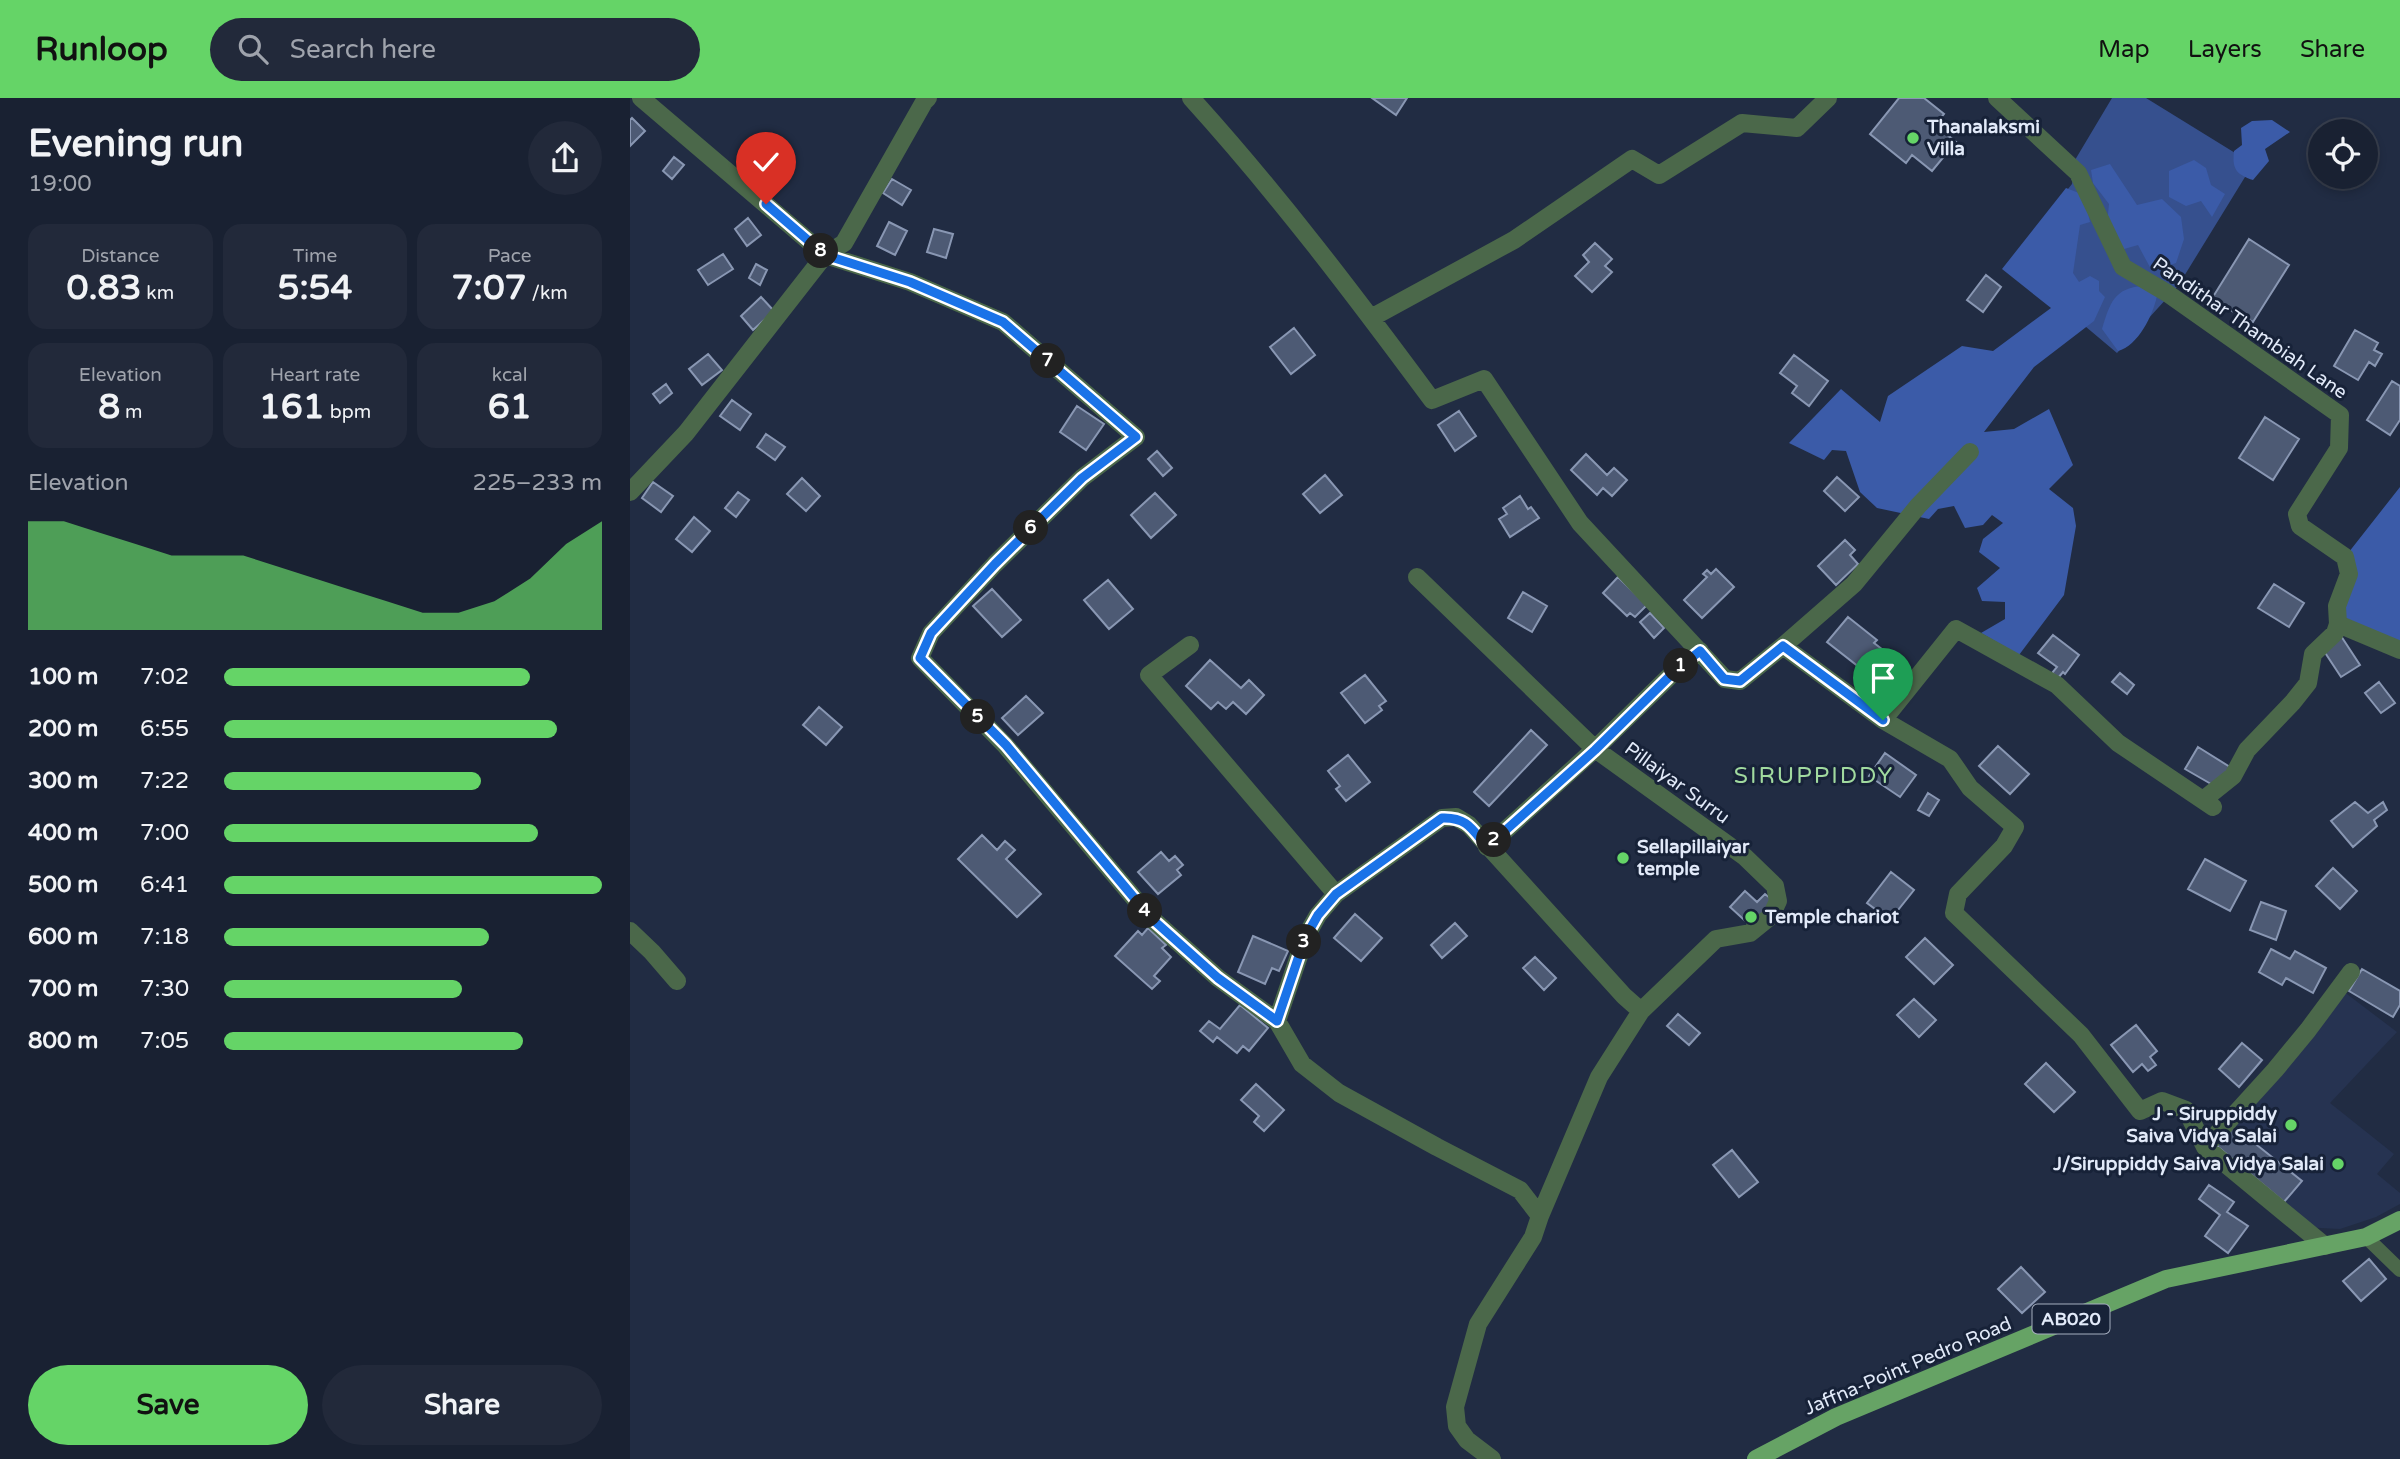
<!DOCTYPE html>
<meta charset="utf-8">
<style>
:root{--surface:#192132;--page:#22293a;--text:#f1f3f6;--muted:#9fa3ac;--line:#373e4d;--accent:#65d467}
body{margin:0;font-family:"Varela Round",sans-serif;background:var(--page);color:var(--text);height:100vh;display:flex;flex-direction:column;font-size:26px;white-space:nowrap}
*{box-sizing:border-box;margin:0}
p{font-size:23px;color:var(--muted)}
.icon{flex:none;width:38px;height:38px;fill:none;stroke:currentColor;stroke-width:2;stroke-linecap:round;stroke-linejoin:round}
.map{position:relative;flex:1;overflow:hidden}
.details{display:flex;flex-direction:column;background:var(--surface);width:630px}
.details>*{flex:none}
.controls{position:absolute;left:1678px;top:21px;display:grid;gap:14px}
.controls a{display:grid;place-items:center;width:70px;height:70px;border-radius:50%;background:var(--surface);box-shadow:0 4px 10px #0003,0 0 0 2px var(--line);font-size:35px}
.pin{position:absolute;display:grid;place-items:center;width:60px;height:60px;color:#fff;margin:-72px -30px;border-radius:50% 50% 50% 0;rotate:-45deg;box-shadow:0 0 7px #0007}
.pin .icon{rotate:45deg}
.km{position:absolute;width:35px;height:35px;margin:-18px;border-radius:50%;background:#222;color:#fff;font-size:19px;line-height:35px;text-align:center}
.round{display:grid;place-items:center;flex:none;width:74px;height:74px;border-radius:37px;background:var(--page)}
.headline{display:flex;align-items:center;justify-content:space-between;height:119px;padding:0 28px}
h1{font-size:38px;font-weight:700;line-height:52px}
.metrics{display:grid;grid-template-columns:repeat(3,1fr);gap:10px;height:119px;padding:7px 28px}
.metrics div{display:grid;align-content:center;border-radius:18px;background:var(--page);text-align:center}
.metrics b{font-size:35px;font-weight:700}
.metrics small{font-size:19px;font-weight:400}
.metrics p{font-size:19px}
.chart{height:196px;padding:14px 28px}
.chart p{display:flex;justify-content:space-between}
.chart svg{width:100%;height:126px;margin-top:7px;fill:var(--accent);opacity:.7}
.button{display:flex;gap:14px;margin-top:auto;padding:14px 28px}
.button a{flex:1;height:80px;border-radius:42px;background:var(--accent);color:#111;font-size:28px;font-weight:700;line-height:80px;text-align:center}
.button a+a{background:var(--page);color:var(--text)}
ul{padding:0 28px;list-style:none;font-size:23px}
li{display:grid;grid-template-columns:112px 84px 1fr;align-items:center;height:52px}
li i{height:18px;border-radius:9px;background:var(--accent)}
header{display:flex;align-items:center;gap:42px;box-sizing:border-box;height:98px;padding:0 35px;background:var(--accent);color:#111}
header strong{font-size:33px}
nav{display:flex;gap:38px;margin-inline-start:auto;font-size:24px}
.search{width:490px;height:63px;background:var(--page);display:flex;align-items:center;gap:18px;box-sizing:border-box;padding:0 24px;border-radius:38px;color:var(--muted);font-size:26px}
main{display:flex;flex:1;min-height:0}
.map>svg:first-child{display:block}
.built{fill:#263351}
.green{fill:#36508e}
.forest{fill:#3b5ba8}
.building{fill:#4d5a74;stroke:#8997b3;stroke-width:2}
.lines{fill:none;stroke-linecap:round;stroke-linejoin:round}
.pedestrian{stroke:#4b684a;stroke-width:14}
.minor{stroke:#4b684a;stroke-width:18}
.primary{stroke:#66a365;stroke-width:18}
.route-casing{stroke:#fff;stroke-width:14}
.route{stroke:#1a73e8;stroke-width:9}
.poi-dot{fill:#65d467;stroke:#172238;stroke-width:2.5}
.labels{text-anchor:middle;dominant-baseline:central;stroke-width:6;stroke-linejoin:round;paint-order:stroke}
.shield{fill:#172238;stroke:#a5aebf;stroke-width:2}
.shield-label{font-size:18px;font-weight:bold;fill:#e2eaf9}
.poi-label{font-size:19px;font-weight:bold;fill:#e2eaf9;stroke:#172238;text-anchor:start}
.street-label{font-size:19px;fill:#e2eaf9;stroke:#172238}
.quarter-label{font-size:23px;letter-spacing:2px;fill:#a1da9f;stroke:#172238}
</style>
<header>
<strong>Runloop</strong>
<div class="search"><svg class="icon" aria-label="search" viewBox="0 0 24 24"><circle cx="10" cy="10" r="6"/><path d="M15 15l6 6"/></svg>Search here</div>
<nav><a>Map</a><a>Layers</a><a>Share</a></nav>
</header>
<main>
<section class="details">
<div class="headline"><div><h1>Evening run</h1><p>19:00</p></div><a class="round"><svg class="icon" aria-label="share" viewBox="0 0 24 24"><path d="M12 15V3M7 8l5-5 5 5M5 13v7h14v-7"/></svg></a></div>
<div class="metrics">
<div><p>Distance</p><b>0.83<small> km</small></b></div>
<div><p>Time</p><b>5:54</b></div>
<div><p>Pace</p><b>7:07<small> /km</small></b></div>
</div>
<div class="metrics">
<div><p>Elevation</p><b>8<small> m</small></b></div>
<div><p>Heart rate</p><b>161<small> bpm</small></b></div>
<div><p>kcal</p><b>61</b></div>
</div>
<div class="chart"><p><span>Elevation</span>225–233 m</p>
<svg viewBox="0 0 160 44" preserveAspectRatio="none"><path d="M0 44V6L10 6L20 10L30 14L40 18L50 18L60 18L70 22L80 26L90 30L100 34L110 38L120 38L130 34L140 26L150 14L160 6V44z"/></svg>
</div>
<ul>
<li><b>100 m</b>7:02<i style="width:81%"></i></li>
<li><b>200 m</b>6:55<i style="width:88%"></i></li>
<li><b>300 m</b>7:22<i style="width:68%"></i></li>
<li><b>400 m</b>7:00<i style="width:83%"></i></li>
<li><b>500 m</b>6:41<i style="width:100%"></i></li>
<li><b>600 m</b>7:18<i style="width:70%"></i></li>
<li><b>700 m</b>7:30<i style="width:63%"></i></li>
<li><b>800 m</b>7:05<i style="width:79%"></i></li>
</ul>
<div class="button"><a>Save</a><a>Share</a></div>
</section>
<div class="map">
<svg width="1770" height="1361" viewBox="0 0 1770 1361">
<rect width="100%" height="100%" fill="#212c43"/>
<path class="built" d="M1709,890L1767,934L1700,1005L1764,1056L1747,1076L1770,1095V1106L1746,1119L1710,1131L1671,1129L1575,1049Z"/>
<path class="green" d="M1482,0H1516L1623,66L1548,188L1487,255L1379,164L1442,86L1445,62Z"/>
<path class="forest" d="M1642,22L1660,34L1635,51L1639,63L1623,82C1606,76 1602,71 1604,53L1612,47L1611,30L1622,23Z
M1564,62L1576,70L1581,87L1595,96L1582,119L1571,103L1556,108L1539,99V73Z
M1480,66L1507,107L1532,101L1551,119L1554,141L1546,165L1522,173L1508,147L1494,151L1477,127L1479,106L1463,85L1461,72Z
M1436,90L1454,97L1460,124L1450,127L1443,175L1449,184L1460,178L1469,183V193L1475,199L1464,223L1404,269L1354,334L1384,331L1419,311L1443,367L1419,391L1443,410L1446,428L1434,497L1389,557L1351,535L1375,521V504L1352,503L1347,490L1370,470L1349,454L1353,441L1373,425L1362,417L1353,427L1335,430L1324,408L1308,411L1299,421L1247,410L1230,394L1216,353L1202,352L1194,362L1159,345L1211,291L1250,324L1258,298L1332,248L1363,253L1421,210L1372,171Z
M1513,188L1527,198C1523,217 1508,248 1488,253L1472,231C1480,205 1484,190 1513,188Z
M1770,389V552L1708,526L1715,459Z"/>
<path class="building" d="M742,0H777L766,17Z
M1269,0H1294L1314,16L1305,27L1326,44L1302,73L1282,57L1276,65L1240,36Z
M2,20L15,33L0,48V22Z
M44,59L54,67L42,81L33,73Z
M262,81L281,92L272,107L253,95Z
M118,120L131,137L117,148L105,131Z
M259,124L277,133L265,157L247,148Z
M304,131L323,136L316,160L297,154Z
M1619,141L1659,167L1623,224L1581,202Z
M965,145L982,161L975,168L982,174L962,194L945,178L959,164L953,157Z
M93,156L103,171L78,187L68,172Z
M126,166L137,172L130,187L119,180Z
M1356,177L1371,189L1353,214L1337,202Z
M131,199L144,213L123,232L111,218Z
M664,230L685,257L661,276L640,249Z
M1725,232L1748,245L1744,252L1752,256L1745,268L1739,264L1728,282L1704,268Z
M78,256L92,272L72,287L59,271Z
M1164,257L1198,283L1179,308L1162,295L1167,288L1150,275Z
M1762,283L1770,288V322L1760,337L1737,322Z
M36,286L42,295L30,305L23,296Z
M102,302L121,316L110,332L90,318Z
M447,308L474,326L456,352L430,334Z
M829,313L846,338L825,353L808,327Z
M1635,319L1669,341L1643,382L1609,360Z
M136,336L155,349L145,362L127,349Z
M527,353L542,370L533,378L518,361Z
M956,356L977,377L984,370L997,382L982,398L973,390L967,397L941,372Z
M695,377L712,397L690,415L673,396Z
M1207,379L1229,399L1215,413L1194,393Z
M172,380L190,398L176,413L157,396Z
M23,384L43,398L31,414L12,400Z
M108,394L119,402L106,419L95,410Z
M525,395L546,417L521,440L501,417Z
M890,398L898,411L901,409L909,420L880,439L869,421L877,416L873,410Z
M64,419L80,433L62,454L46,441Z
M1215,442L1225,452L1220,457L1228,466L1206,487L1188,468Z
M1086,471L1104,489L1072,520L1054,502L1077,479L1073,476L1077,472L1081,476Z
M988,479L1017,507L1005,519L1000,515L997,518L973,495Z
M478,482L503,511L479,531L454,502Z
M1644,486L1674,505L1659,529L1628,510Z
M362,491L391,522L372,539L343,508Z
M893,494L917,508L902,534L878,520Z
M1020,515L1034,530L1024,540L1010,524Z
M1218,519L1247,542L1244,545L1253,552L1239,569L1233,564L1229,569L1197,544Z
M1423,537L1449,557L1435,576L1433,574L1428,580L1422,575L1427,569L1408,555Z
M1711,538L1730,567L1711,579L1692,550Z
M580,562L611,590L619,582L634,597L616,616L603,604L596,611L588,604L581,611L556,588Z
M1490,575L1504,587L1497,596L1482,584Z
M735,577L756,603L749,608L752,612L735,625L711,595Z
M1749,584L1765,605L1751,615L1735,595Z
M396,598L413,615L388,637L372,620Z
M189,609L212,629L196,647L173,627Z
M901,632L917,647L859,708L844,694Z
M1368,648L1399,676L1380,696L1349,668Z
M1568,649L1600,669L1588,690L1555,671Z
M1255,655L1286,677L1270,699L1239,678Z
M718,657L740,684L716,703L706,691L710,688L698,673Z
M1298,695L1309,702L1299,718L1288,712Z
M1725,704L1738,715L1753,704L1757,712L1744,722L1747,728L1723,749L1701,723Z
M352,737L367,752L375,743L385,752L376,761L411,796L387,819L328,761Z
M531,754L539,763L545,758L553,767L547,772L551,777L528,796L508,774Z
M1575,761L1616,783L1600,813L1558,791Z
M1703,770L1727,793L1710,811L1686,788Z
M1261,774L1284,792L1260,822L1237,805Z
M1115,793L1127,804L1135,796L1145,804L1122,829L1100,809Z
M1631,804L1656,813L1646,842L1620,832Z
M725,816L752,840L731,863L704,840Z
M825,825L837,838L812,860L801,847Z
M518,830L536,847L532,850L541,859L524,878L530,883L522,891L485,858L508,833L512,837Z
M623,838L658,853L649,873L642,870L635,886L608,874Z
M1295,840L1323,867L1304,886L1276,859Z
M1641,851L1660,861L1665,853L1696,870L1683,895L1656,880L1652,887L1629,874Z
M905,859L926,880L914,892L893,870Z
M1732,871L1770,893V907L1763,919L1719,893Z
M1284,901L1306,922L1289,939L1267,917Z
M610,907L638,930L619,953L613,948L607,955L587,939L583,944L570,933L579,923L590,931Z
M1048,916L1070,935L1059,947L1037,928Z
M1506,927L1527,953L1520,959L1526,967L1518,973L1512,966L1503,974L1481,947Z
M1612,945L1632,962L1609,989L1589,971Z
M1416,965L1445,994L1424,1014L1395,986Z
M626,986L654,1012L634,1033L624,1024L629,1018L611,1002Z
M1603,1028L1672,1083L1654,1104L1587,1048Z
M1102,1052L1128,1084L1109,1099L1083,1067Z
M1579,1087L1604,1104L1597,1114L1618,1128L1598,1155L1575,1138L1590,1117L1569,1101Z
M1739,1161L1756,1181L1731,1203L1713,1183Z
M1391,1169L1415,1194L1392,1215L1368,1191Z"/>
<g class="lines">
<path class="pedestrian" d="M1736,1139L1770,1172"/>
<path class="minor" d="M11,0L195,157L280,184L373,224L506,339L452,380L365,466L301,535L290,560L375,647L521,820L588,880L647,923L672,966L709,995L807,1049L890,1092L910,1118L903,1139L848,1226L825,1309L827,1328L837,1342L862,1361
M561,0C648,96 725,198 802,302L854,281L950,425L1095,581L1110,583L1153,548L1253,622L1320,661L1340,690L1385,729L1374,748L1328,796L1324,815L1451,937L1510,1013L1532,1003L1556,1012L1575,1049L1695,1148
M1367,0L1448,75L1493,169L1537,195L1710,317L1709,350L1667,416L1670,428L1715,459L1719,476L1707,508L1708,526L1770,552
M741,220L884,142L1002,61L1029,77L1112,25L1167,30L1198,0
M0,394L56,335L195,157L214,145L294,4L298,0
M787,479L965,651L1115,759L1145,788L1148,803L1141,818L1120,835L1086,841L1011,913
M560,547L519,577L706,796
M1153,548L1224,486L1288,408L1340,354
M1253,622L1326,531L1427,587L1488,645L1583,709
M1573,702L1603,678L1617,652L1663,604L1678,585L1683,556L1705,535L1708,526
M857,749L965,651L1046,572L1070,553
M0,833L22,854L47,883
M647,923L675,840L688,817L706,796L812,720L826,719L839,727L994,898L1011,913L969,979L910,1118
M1575,1049L1645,972L1678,932L1721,874"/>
<path class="primary" d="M1126,1361L1206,1319L1536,1181L1736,1139L1770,1122"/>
</g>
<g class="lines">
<g class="route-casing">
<path id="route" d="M136,106L195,157L280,184L373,224L506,339L452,380L365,466L301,535L290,560L376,647L521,820L588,880L647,923L675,840L688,817L706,796L812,720C837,719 842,731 857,749L965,652L1046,572L1070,553L1094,581L1110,583L1153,548L1253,622"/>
</g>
<use href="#route" class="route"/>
</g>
<g class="poi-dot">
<circle cx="1283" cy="40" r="7"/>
<circle cx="993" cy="760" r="7"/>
<circle cx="1121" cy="819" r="7"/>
<circle cx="1661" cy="1027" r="7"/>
<circle cx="1708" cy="1066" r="7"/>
</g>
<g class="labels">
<rect class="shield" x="1402.5" y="1206.5" width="77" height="29" rx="5"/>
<g class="shield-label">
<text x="1441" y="1221">AB020</text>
</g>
<g class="poi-label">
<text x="1297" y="29">Thanalaksmi<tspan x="1297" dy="22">Villa</tspan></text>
<text x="1007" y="749">Sellapillaiyar<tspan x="1007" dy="22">temple</tspan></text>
<text x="1135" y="819">Temple chariot</text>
<text x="1647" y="1016" text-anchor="end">J - Siruppiddy<tspan x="1647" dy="22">Saiva Vidya Salai</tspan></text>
<text x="1694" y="1066" text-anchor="end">J/Siruppiddy Saiva Vidya Salai</text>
</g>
<g class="street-label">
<text transform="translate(1620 230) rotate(35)">Pandithar Thambiah Lane</text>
<text transform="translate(1047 685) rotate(36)">Pillaiyar Surru</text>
<text transform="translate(1278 1268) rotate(-23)">Jaffna-Point Pedro Road</text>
</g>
<g class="quarter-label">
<text x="1184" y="678">SIRUPPIDDY</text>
</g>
</g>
</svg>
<div class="controls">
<a><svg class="icon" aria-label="locate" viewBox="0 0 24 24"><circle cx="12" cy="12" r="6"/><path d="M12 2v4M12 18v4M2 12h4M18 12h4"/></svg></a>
</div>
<div class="pin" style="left:1253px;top:622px;background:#1e9e55"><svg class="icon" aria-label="arrive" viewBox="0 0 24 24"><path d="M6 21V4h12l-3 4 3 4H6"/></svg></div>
<div class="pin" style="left:136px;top:106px;background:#d93025"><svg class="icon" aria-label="check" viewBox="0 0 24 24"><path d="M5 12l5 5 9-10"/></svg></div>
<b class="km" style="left:1051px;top:568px">1</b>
<b class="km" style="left:864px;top:742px">2</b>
<b class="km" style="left:674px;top:844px">3</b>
<b class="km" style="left:515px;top:813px">4</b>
<b class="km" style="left:348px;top:619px">5</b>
<b class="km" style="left:401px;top:430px">6</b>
<b class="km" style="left:418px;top:263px">7</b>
<b class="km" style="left:191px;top:153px">8</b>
</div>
</main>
